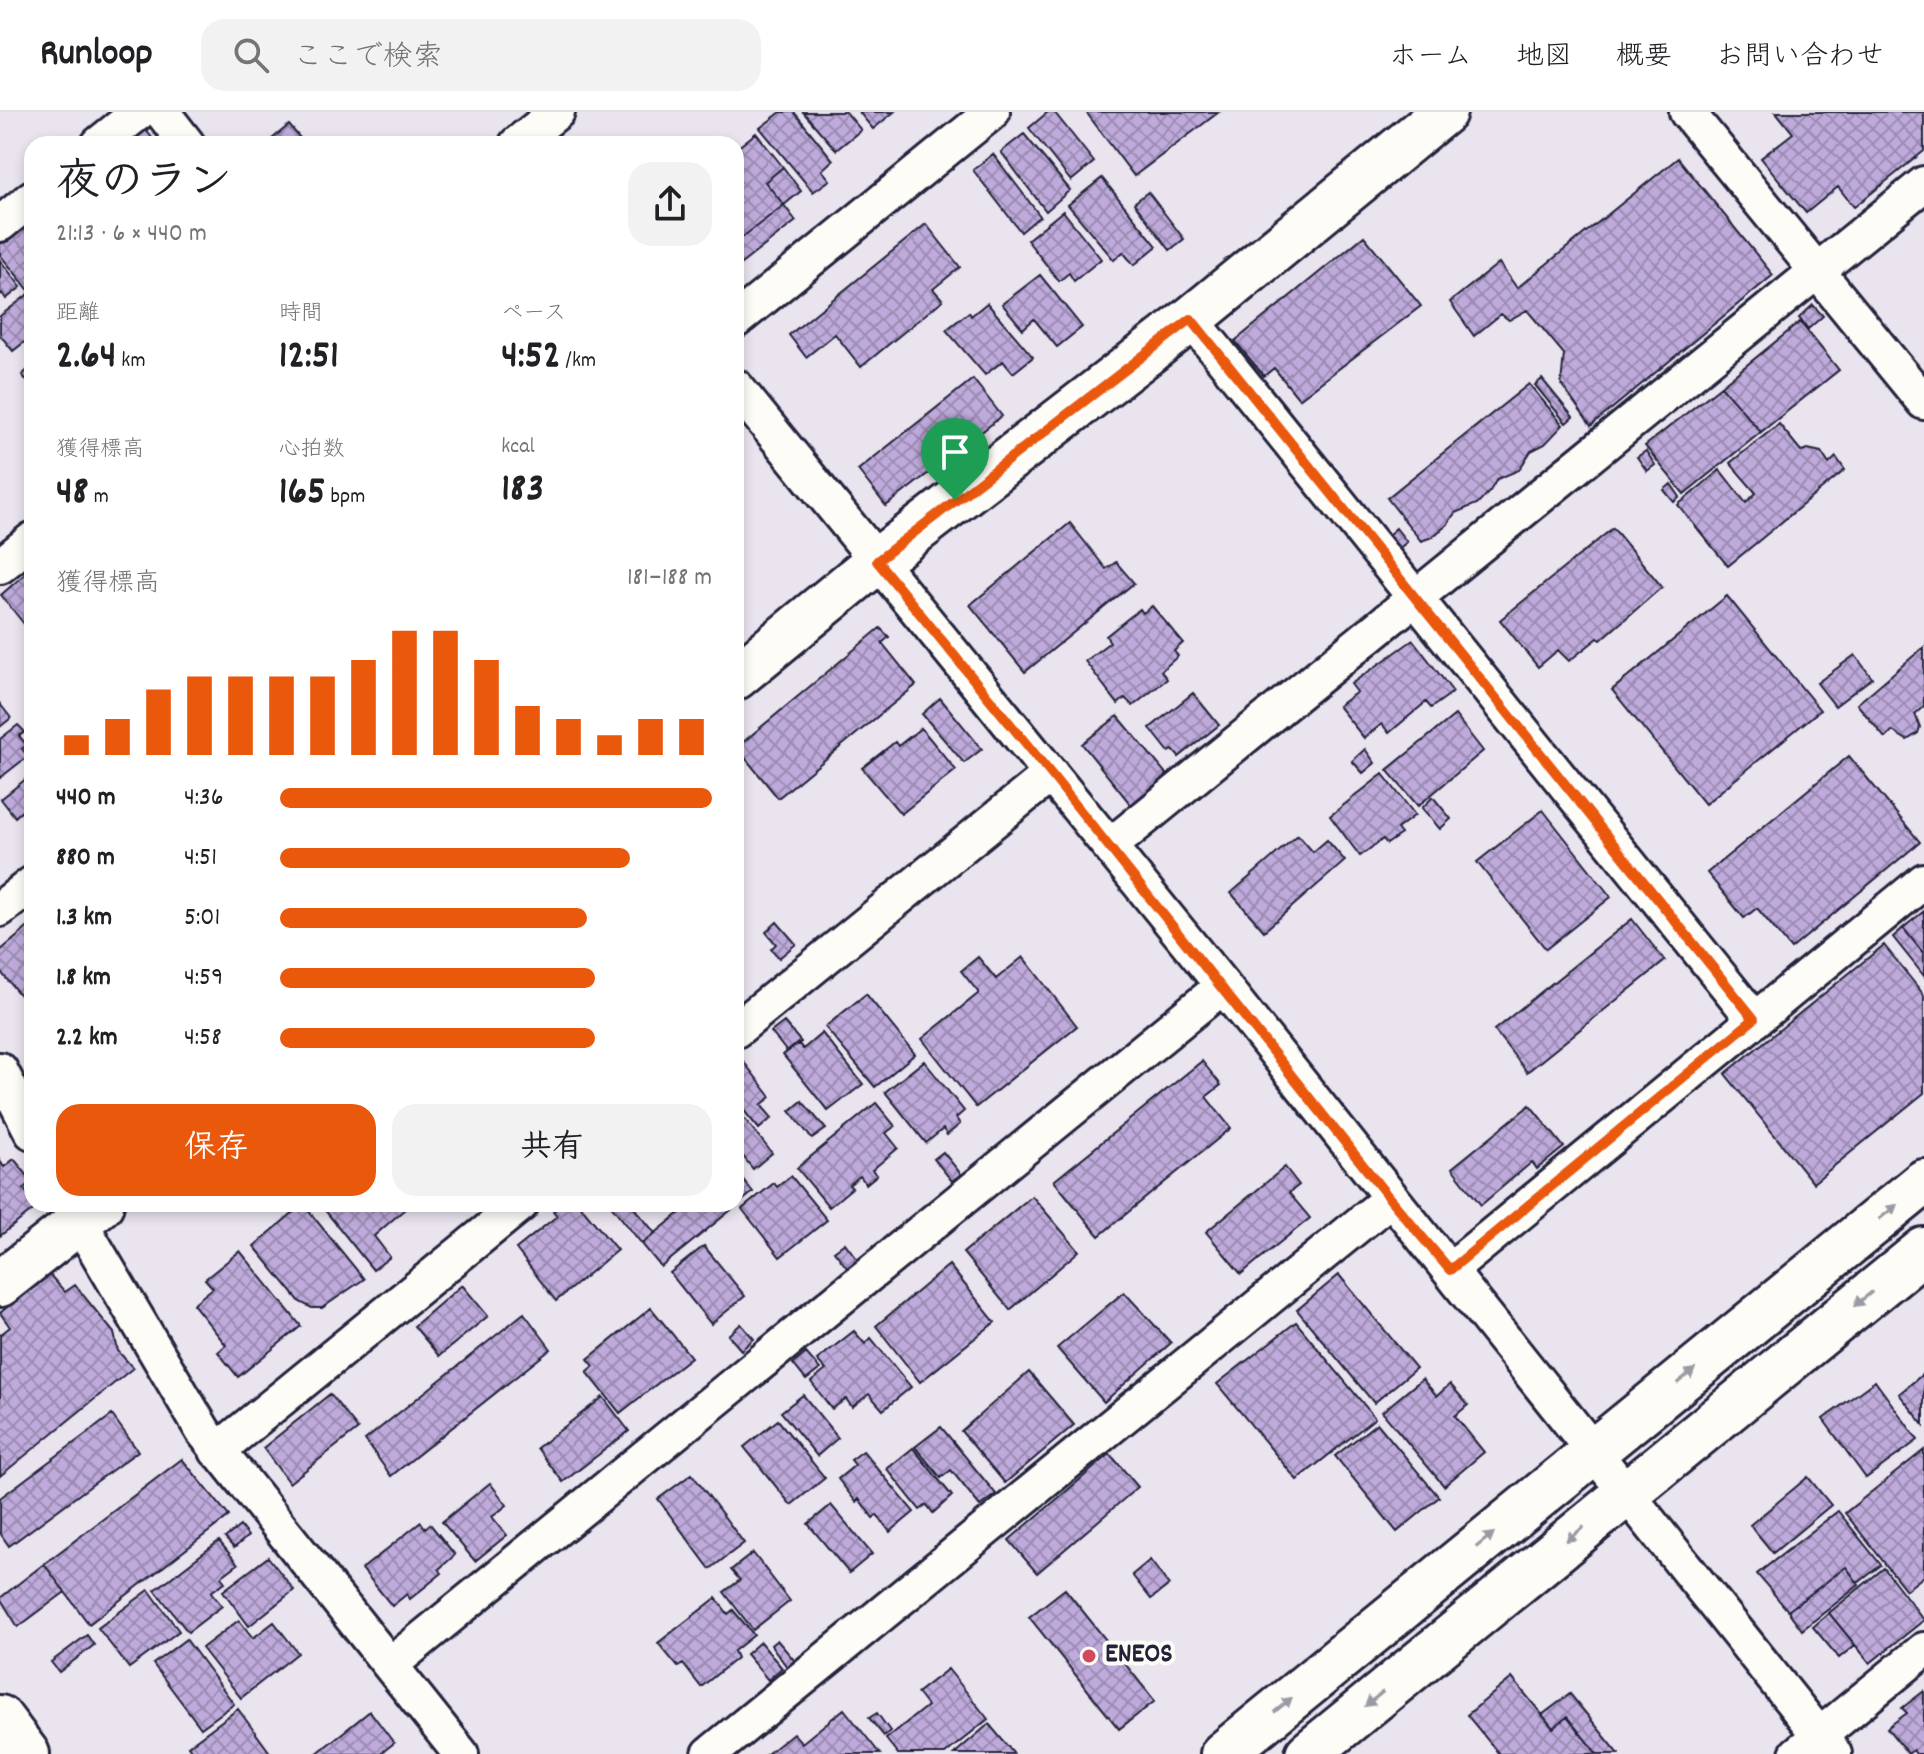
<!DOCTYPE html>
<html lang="ja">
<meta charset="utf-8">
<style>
:root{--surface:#fff;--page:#f2f2f2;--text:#202124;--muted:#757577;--line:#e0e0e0;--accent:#ea580c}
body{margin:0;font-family:Dekko,"Klee One",sans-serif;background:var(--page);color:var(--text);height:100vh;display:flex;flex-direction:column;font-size:30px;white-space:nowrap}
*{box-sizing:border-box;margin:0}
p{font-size:26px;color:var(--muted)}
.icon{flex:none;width:44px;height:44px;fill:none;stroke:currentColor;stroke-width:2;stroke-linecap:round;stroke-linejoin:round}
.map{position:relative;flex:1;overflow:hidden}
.sheet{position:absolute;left:24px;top:24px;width:720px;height:1076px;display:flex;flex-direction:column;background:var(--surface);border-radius:24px;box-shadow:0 4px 12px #0003}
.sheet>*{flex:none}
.pin{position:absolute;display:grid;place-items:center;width:68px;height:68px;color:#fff;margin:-82px -34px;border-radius:50% 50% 50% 0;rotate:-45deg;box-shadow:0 0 8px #0007}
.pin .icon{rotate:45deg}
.round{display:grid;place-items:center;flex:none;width:84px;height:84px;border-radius:24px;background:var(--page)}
.summary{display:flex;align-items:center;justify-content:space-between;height:136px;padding:0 32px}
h1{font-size:44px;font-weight:700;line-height:60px}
.stats{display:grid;grid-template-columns:repeat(3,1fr);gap:12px;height:136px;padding:8px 32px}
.stats div{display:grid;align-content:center}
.stats b{font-size:40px;font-weight:700}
.stats small{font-size:22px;font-weight:400}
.stats p{font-size:22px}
.chart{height:224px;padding:16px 32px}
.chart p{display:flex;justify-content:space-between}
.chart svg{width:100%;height:144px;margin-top:8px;stroke:var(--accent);stroke-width:6}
.action{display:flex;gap:16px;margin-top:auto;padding:16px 32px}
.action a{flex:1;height:92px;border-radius:24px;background:var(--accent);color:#fff;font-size:32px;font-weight:700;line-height:92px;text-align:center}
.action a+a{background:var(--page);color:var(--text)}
ul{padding:0 32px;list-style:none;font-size:26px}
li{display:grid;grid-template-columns:128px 96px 1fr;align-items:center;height:60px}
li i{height:20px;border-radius:10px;background:var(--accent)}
header{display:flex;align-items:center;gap:48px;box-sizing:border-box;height:112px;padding:0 40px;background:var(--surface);border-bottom:2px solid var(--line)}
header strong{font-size:38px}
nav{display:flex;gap:44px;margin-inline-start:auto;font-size:28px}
.search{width:560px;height:72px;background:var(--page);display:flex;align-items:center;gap:20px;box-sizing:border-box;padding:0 28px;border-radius:24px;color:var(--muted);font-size:30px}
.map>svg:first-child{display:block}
.building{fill:url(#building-cross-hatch);stroke:#22223b;stroke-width:2}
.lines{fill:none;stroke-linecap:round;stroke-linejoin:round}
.minor-casing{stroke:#22223b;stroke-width:40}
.tertiary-casing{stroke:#22223b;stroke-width:50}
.minor{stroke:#fdfcf7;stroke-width:34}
.tertiary{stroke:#fdfcf7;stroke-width:44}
.oneway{fill:#9a9aa2}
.route-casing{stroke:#fff;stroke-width:16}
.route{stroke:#ea580c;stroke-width:10}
.poi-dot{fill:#d1495b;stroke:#fdfcf7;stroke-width:3}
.labels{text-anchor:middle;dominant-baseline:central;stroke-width:8;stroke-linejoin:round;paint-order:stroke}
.poi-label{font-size:28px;font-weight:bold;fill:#22223b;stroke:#fdfcf7;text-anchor:start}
</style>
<header>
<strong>Runloop</strong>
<div class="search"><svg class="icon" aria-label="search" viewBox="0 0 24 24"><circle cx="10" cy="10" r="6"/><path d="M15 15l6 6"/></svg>ここで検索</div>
<nav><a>ホーム</a><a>地図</a><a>概要</a><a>お問い合わせ</a></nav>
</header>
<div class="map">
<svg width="1924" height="1642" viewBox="0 0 1924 1642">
<defs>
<pattern id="building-cross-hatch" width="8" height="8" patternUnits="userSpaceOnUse" patternTransform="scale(2)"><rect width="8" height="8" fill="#bfabdb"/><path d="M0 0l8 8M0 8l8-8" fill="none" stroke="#9b8bb3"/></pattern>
</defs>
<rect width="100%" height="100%" fill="#eae4ef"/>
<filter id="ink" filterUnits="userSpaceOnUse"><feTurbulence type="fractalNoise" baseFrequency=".0125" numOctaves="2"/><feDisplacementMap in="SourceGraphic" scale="16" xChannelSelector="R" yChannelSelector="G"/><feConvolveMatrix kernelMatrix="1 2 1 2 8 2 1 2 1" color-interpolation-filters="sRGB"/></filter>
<g filter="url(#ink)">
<path class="building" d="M781,0H794L833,48L822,58L830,68L813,80L760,16Z
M803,0H846L861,18L836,38Z
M859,0H894L873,17Z
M1048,0H1054L1094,50L1071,69L1029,16Z
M1086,0H1219L1134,64Z
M1776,0H1924V39L1854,95L1838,75L1806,101L1761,46L1793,21Z
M289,13L305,32H266Z
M145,17L157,32H127Z
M756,21L783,55L765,70L784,93L736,130V37Z
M1024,22L1070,78L1046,99L1001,40Z
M993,42L1040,104L1021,120L973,58Z
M1678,46L1773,163L1591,314L1561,272L1564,242L1527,198L1509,208L1501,202L1474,224L1450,190L1499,151L1517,176Z
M783,55L801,79L784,93L765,70Z
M1102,66L1157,134L1134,153L1123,140L1114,148L1068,93Z
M1148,80L1184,127L1170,138L1134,91Z
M784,93L796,109L736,156V130Z
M1063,99L1101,147L1074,169L1069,161L1059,169L1027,128Z
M32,101V182L0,143V127Z
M926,112L960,155L933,177L943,188L861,255L835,222L806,245L789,223Z
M1364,124L1421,194L1299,287L1274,256L1264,264L1235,229Z
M0,148L21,175L6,187L2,181L0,183Z
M1040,163L1082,215L1057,235L1034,207L1023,217L1002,192Z
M30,181L32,224L13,239L0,223V204Z
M987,191L1033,245L1013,261L1003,249L985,263L946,218L969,200L971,204Z
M1813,193L1823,204L1808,217L1799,206Z
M1800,210L1839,258L1761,320L1721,274Z
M32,254V275L22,263Z
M973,267L1002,304L886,394L858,358Z
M1542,267L1573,305L1566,311L1535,273Z
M1529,272L1563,313L1545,332L1531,339L1519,358L1497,367L1490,379L1479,391L1455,401L1447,413L1432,425L1421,429L1387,386Z
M1721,274L1761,320L1684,382L1645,334Z
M1779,312L1801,339L1808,337L1821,340L1829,352L1836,345L1845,358L1728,454L1678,393L1720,358L1746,391L1756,381L1730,351Z
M1646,339L1655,353L1647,359L1637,345Z
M1671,372L1680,385L1674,390L1664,378Z
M1070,411L1106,457L1116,450L1134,471L1025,560L970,493Z
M1396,416L1407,430L1397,438L1387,424Z
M1613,416L1662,475L1601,528L1598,526L1569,549L1558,538L1538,555L1500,508Z
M32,456V522L1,483Z
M1727,484L1820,598L1705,692L1612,578Z
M1152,494L1183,531L1174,539L1178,544L1161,559L1167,567L1133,594L1125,586L1118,592L1085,549L1110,530L1106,524L1140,497L1143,501Z
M880,516L889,525L882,531L916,573L778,686L742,642L739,644L736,636Z
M1413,528L1453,580L1431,596L1426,590L1389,621L1382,612L1364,626L1338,594L1357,580L1351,572Z
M1924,535V594L1915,602L1920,615L1918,621L1907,628L1892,619L1885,626L1857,592Z
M1855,543L1872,566L1835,594L1817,571Z
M1193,581L1219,613L1179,645L1173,638L1169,640L1150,616Z
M940,586L982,637L964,651L922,602Z
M0,592L11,606L0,615Z
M1455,603L1483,639L1418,694L1387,658Z
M1118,604L1173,670L1136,699L1082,632Z
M18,613L25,620L19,624L27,633L22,637L28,644L0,666V627Z
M921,616L956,658L901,702L862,656L895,630L898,634Z
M1365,637L1375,651L1363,661L1352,649Z
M1849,644L1920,730L1791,837L1757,796L1744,806L1707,761Z
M32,662V712L22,699L15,705L1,687Z
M1383,662L1415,703L1397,717L1401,722L1387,732L1383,727L1360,744L1330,704Z
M1433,685L1451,707L1440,717L1422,696Z
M1543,698L1611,785L1546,837L1477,750Z
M1298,723L1313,740L1327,728L1345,749L1264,819L1231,781Z
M1924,799V842L1903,816Z
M1632,807L1665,849L1527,960L1494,918Z
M777,810L796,832L779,846L771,837L776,832L766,820Z
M32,812V898L0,859V839Z
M1903,816L1924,842V864L1893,825Z
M1884,833L1924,883V981L1813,1071L1725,962Z
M978,845L996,867L1023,845L1077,914L976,995L922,927L979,881L961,859Z
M866,882L915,942L875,975L825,915Z
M784,910L801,930L787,940L771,920Z
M822,921L863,972L828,999L783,943L798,931L803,937Z
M740,945L771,985L761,993L772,1006L759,1017L736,989V948Z
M924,949L964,999L956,1006L960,1012L947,1023L943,1017L926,1031L885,980Z
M1202,949L1221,973L1206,985L1231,1016L1099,1124L1054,1069Z
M802,989L826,1017L812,1027L790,999Z
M876,991L895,1014L886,1021L898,1036L872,1058L877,1063L866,1072L860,1064L849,1073L852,1076L829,1095L797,1056Z
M1530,993L1564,1035L1537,1057L1532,1050L1481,1093L1452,1056Z
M736,996L772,1041L753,1057L738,1038L736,1040Z
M943,1040L961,1062L952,1069L934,1047Z
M14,1047L32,1069L24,1077L32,1087V1092L38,1094L0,1124V1049L4,1055Z
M1285,1055L1299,1073L1289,1081L1310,1106L1241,1162L1206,1120Z
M736,1059L753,1080L661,1155L642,1132L691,1092H736Z
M791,1064L827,1108L780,1145L742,1097L774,1071L777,1075Z
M1032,1084L1079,1139L1010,1198L963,1141Z
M303,1092L364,1167L322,1196H312L300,1190L254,1134Z
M320,1092H401L405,1097L374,1124L390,1145L373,1158Z
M562,1092H579L617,1138L556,1189L516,1137L557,1104L553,1099Z
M610,1092H631L655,1121L642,1132Z
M845,1131L860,1151L851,1161L834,1139Z
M704,1134L745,1184L711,1212L670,1161Z
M240,1139L301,1214L238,1265L218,1240L226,1233L193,1192L213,1176L205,1167Z
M949,1153L995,1210L920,1270L876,1214Z
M48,1161L65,1180L75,1173L114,1221L118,1239L133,1256L0,1364V1223L10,1215L0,1201Z
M1339,1163L1416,1256L1374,1291L1297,1198Z
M462,1173L488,1204L439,1244L414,1214Z
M1124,1180L1171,1231L1104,1290L1057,1236Z
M651,1196L691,1245L620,1301L587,1260L594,1254L588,1247Z
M524,1201L551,1237L391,1364L365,1328Z
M1296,1210L1375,1306L1297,1368L1217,1272Z
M741,1212L754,1227L741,1238L728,1223Z
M854,1219L865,1232L871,1226L911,1275L883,1298L869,1282L852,1295L846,1287L832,1297L811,1270L826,1258L817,1248Z
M806,1241L820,1257L806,1268L793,1252Z
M1029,1260L1074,1313L1005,1371L961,1319Z
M1924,1261V1313L1899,1282Z
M1422,1267L1437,1284L1450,1272L1468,1293L1455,1304L1484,1340L1444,1374L1382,1300Z
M1875,1269L1918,1328L1866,1366L1823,1307Z
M330,1282L358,1317L289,1371L263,1336Z
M803,1283L838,1326L817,1344L781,1300Z
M603,1285L629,1319L563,1370L537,1336Z
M112,1303L138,1339L9,1434L0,1421V1386Z
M778,1308L825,1366L791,1393L744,1335Z
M1377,1311L1439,1385L1397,1420L1335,1344Z
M941,1315L996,1382L980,1394L951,1358L941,1366L915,1335Z
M913,1336L952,1384L933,1401L927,1393L920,1398L887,1357Z
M1924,1338V1464L1906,1478L1845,1401Z
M863,1339L914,1400L890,1420L877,1403L873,1406L859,1387L856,1390L838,1367L855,1353L851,1348Z
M1110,1342L1138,1375L1037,1461L1009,1428Z
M182,1347L229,1404L89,1512L44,1452Z
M692,1362L744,1431L710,1457L658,1387Z
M1808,1365L1831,1393L1773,1441L1750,1413Z
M490,1371L507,1393L492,1405L507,1423L475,1449L442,1410Z
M831,1393L872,1442L849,1461L808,1412Z
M1838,1399L1881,1453L1858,1471L1846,1455L1788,1499L1757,1462Z
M421,1410L425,1416L430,1412L455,1443L439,1457L442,1461L410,1487L407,1482L392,1494L362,1457Z
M240,1414L248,1424L234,1436L225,1426Z
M219,1429L238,1452L221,1465L225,1470L211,1480L222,1494L188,1520L155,1478Z
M753,1441L790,1489L753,1518L724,1480L740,1468L731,1458Z
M268,1445L294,1478L249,1514L223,1479Z
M1150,1448L1169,1473L1151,1487L1132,1463Z
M44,1452L65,1480L18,1515L0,1486Z
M1846,1455L1859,1473L1802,1518L1788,1499Z
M1884,1456L1924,1508L1870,1551L1829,1501Z
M1065,1477L1155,1589L1119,1617L1029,1505Z
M149,1478L179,1519L129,1556L98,1516Z
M716,1486L728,1502L733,1498L754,1523L734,1539L737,1546L701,1575L683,1552L678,1555L658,1531Z
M1829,1501L1855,1533L1839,1546L1813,1515Z
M239,1508L253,1526L274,1510L298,1541L241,1586L202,1536Z
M87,1523L94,1533L59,1560L51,1550Z
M186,1527L234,1592L201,1616L153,1552Z
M777,1528L795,1549L787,1555L771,1533Z
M760,1530L782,1556L768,1568L746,1542Z
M948,1557L988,1607L945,1642H898L886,1627L927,1594L917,1581Z
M1512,1566L1553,1616L1567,1605L1597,1642H1499L1467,1603Z
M1924,1579V1642H1916L1913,1638L1908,1642L1887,1616L1907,1601L1902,1596Z
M1570,1582L1619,1642H1597L1567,1605L1553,1616L1542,1603Z
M238,1597L271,1642H194L188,1634Z
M844,1597L880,1642H767L793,1621L802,1631Z
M370,1599L394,1631L380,1642H316Z
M877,1601L890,1619L884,1624L869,1606Z
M989,1612L1014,1642H954Z"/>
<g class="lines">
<g class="minor-casing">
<path id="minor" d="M162,0L187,32
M1687,0L1924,290
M99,32L139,0
M517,32L557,0
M0,112L32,86
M1191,207L1754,907
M736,208L992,0
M736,275L1223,874L1834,1642
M0,454L32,428
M1110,734L1924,72
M0,797L32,772
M736,918L1051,662
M0,958L32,1020
M69,1092L203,1319L461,1642
M1450,1158L1924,769
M217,1339L521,1092
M390,1553L1223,874
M710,1642L1390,1087
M1797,1642L1924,1538"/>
</g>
<g class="tertiary-casing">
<path id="tertiary" d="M736,565L877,449L1191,207L1444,0
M0,1172L101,1092
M0,1606L27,1642
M1223,1642L1924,1070
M1308,1642L1924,1138"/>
</g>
<use href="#minor" class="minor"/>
<use href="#tertiary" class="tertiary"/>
</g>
<defs><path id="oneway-solid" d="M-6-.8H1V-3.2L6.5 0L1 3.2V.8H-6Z" transform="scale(2)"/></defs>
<g class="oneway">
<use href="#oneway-solid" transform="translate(1888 1100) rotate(-39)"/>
<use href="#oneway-solid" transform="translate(1863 1187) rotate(141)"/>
<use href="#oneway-solid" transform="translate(1686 1264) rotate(-39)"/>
<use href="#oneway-solid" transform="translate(1575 1422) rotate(141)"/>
<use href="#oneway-solid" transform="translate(1485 1428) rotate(-39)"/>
<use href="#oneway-solid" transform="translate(1374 1587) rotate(141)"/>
<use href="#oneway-solid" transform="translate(1283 1593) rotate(-39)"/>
</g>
</g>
<g class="lines" filter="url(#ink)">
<g class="route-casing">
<path id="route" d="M1191,207L1754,907L1450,1158L1390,1087L1051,662L877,449Z"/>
</g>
<use href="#route" class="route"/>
</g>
<circle class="poi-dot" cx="1089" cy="1544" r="8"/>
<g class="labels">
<g class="poi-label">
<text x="1105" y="1544">ENEOS</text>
</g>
</g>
</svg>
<div class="pin" style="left:955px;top:388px;background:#1e9e55"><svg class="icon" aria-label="arrive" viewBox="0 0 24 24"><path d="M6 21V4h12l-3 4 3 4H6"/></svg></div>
<section class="sheet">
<div class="summary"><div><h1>夜のラン</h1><p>21:13 · 6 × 440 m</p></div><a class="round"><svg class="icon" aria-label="share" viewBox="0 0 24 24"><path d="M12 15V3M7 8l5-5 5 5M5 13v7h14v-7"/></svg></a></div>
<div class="stats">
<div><p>距離</p><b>2.64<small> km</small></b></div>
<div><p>時間</p><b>12:51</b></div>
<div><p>ペース</p><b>4:52<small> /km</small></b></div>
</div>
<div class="stats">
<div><p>獲得標高</p><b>48<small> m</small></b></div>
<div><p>心拍数</p><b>165<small> bpm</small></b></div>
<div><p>kcal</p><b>183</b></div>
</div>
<div class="chart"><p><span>獲得標高</span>181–188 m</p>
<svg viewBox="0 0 160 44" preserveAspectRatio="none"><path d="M5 44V38M15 44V33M25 44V24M35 44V20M45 44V20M55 44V20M65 44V20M75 44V15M85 44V6M95 44V6M105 44V15M115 44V29M125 44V33M135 44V38M145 44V33M155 44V33"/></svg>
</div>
<ul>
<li><b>440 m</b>4:36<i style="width:100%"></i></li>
<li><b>880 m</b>4:51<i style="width:81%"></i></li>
<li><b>1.3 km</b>5:01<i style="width:71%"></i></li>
<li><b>1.8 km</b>4:59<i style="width:73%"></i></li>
<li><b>2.2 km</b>4:58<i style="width:73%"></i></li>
</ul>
<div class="action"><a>保存</a><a>共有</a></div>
</section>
</div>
